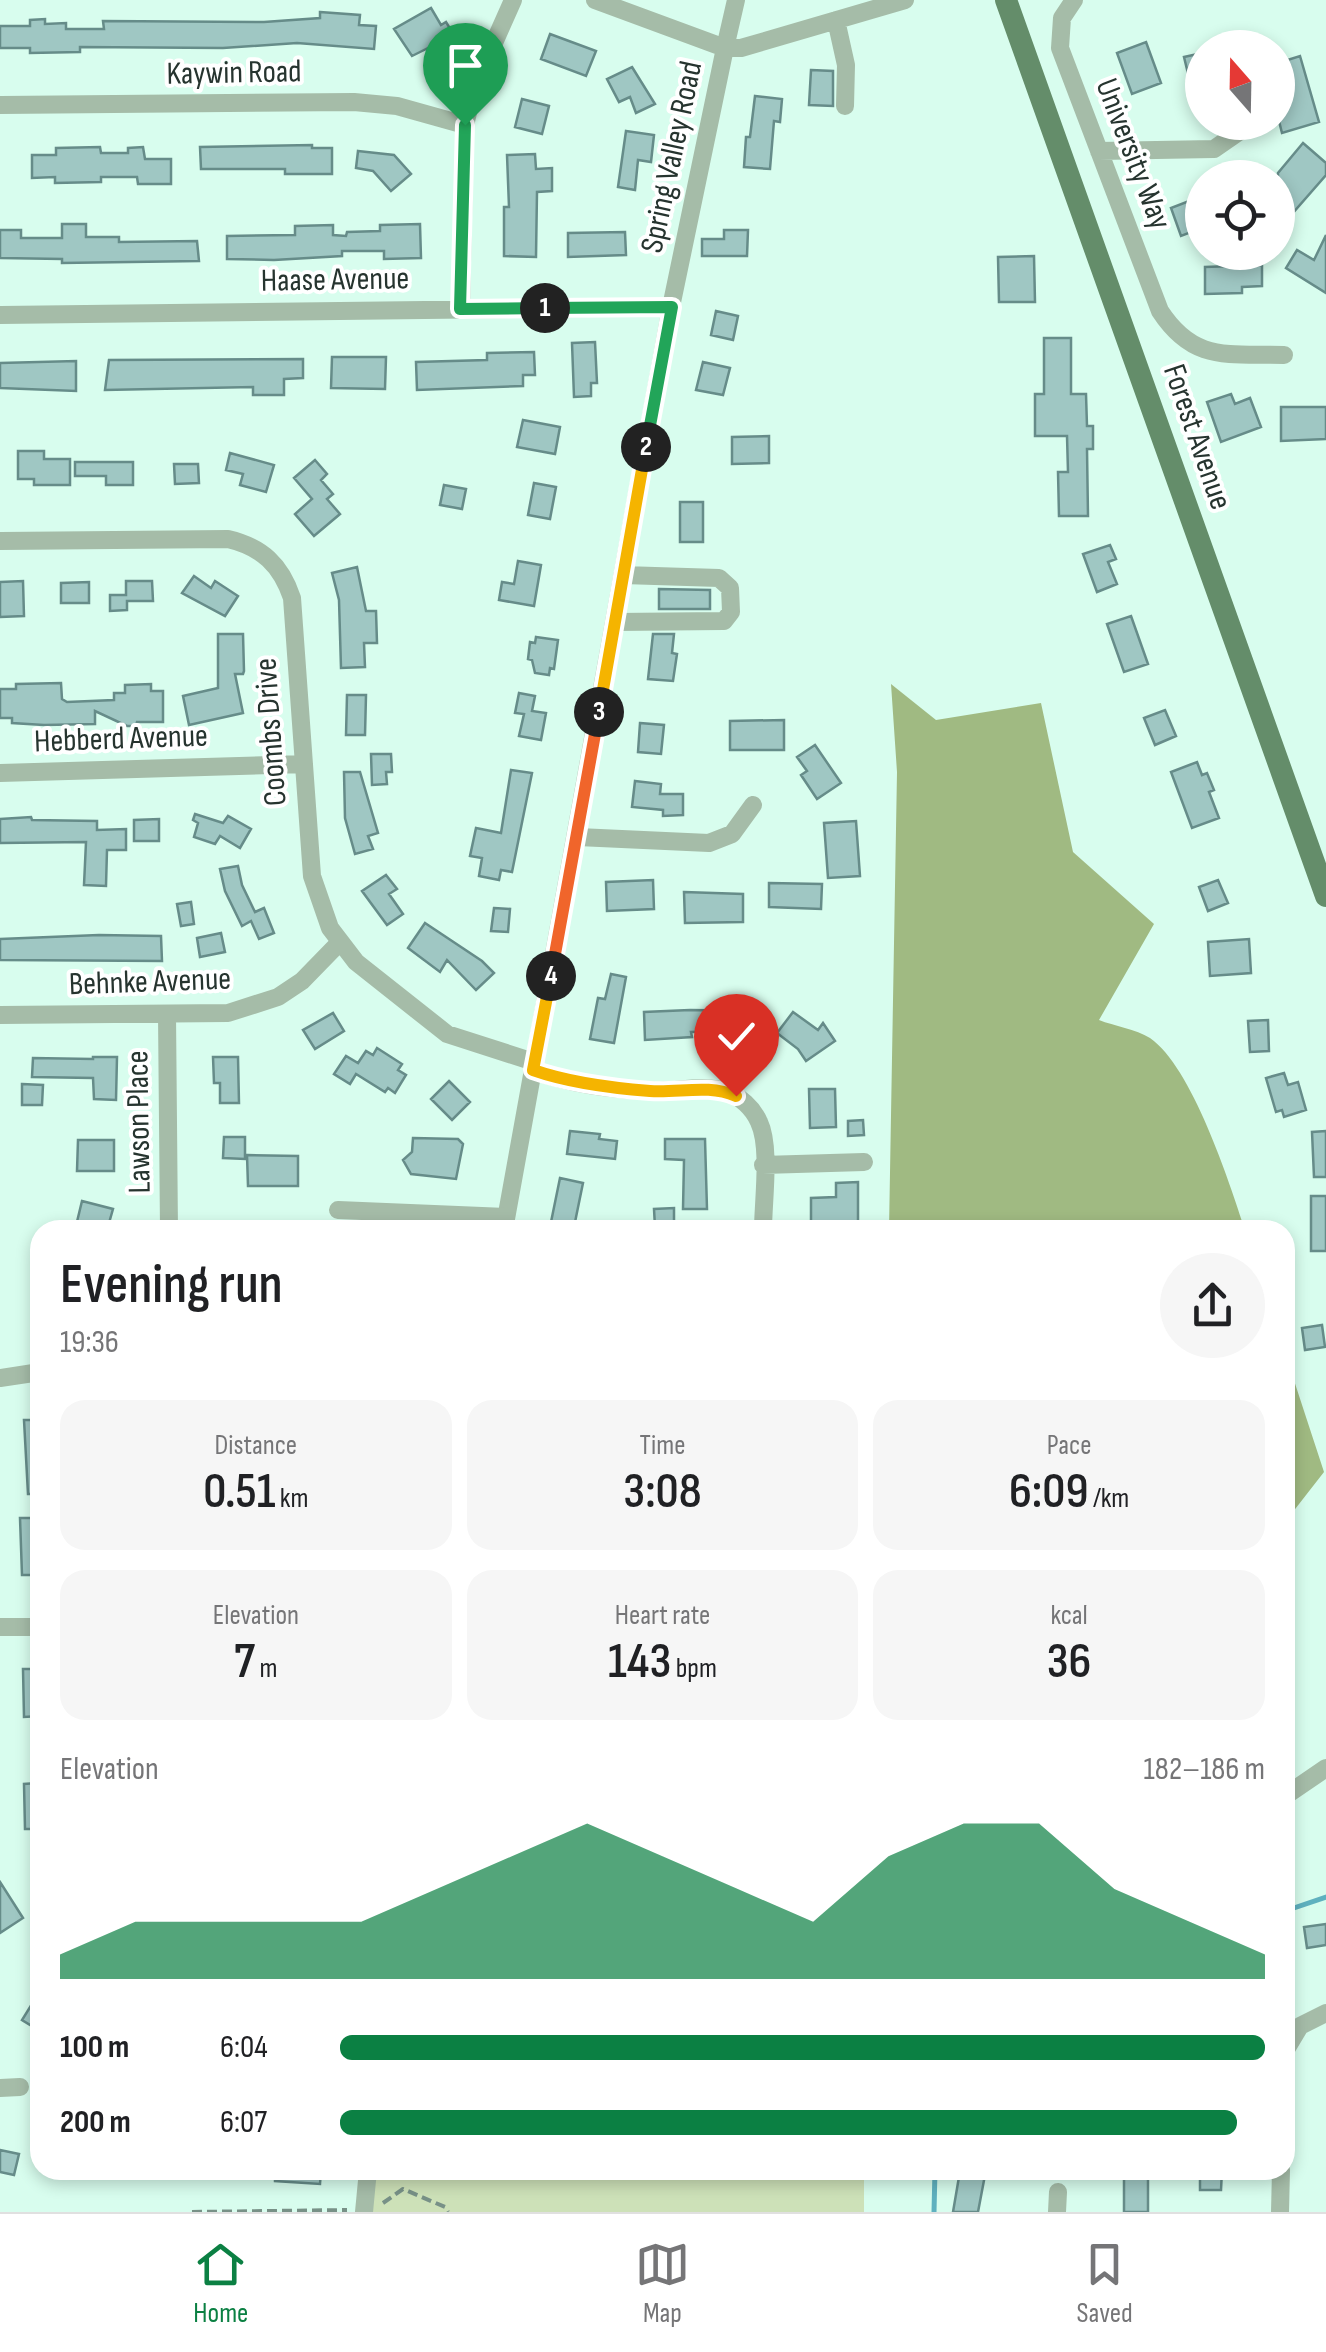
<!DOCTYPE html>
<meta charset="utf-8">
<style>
:root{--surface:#fff;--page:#f6f6f6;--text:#202124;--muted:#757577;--line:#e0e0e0;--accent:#0b8043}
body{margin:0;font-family:"Sofia Sans Condensed",sans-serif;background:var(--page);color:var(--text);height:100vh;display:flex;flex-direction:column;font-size:38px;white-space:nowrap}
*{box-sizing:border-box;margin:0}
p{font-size:32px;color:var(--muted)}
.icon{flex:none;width:55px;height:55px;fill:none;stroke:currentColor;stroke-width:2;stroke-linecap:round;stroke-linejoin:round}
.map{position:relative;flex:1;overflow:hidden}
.drawer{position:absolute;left:30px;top:1220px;width:1265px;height:960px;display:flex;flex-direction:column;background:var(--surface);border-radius:30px;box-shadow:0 5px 15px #0003}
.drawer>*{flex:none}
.needle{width:65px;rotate:340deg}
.buttons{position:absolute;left:1185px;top:30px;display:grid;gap:20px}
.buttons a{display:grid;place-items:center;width:110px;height:110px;border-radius:50%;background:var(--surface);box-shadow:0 5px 15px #0003;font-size:50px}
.pin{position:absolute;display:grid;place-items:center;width:85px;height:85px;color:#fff;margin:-102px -42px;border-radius:50% 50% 50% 0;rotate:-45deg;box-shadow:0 0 10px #0007}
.pin .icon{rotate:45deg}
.km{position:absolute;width:50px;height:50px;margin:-25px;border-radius:50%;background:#222;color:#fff;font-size:28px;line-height:50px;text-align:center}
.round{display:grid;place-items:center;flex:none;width:105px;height:105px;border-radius:52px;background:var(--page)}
.headline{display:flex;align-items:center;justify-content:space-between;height:170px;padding:0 30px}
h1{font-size:55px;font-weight:600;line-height:75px}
.figures{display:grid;grid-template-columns:repeat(3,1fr);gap:15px;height:170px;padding:10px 30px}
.figures div{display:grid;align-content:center;border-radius:25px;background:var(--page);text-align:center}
.figures b{font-size:50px;font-weight:600}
.figures small{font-size:28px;font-weight:400}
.figures p{font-size:28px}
.chart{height:280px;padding:20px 30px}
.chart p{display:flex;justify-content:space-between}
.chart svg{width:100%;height:180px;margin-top:10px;fill:var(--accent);opacity:.7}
ul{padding:0 30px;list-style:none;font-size:32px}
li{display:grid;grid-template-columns:160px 120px 1fr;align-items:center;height:75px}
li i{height:25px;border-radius:12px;background:var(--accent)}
.tab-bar{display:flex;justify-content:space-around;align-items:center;height:140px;border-top:2px solid var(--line);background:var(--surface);font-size:28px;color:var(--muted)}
.tab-bar a{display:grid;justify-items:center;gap:5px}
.tab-bar .selected{color:var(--accent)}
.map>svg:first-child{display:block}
.green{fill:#cde1b8}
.forest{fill:#a0ba82}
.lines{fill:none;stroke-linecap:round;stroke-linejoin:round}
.stream{stroke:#5fb1bf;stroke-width:5}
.building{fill:#9fc7c3;stroke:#668c89;stroke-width:2.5}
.path{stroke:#789187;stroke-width:4;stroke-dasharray:10 5;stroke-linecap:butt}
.minor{stroke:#a5bca8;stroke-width:18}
.major{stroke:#648d6a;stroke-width:22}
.split-1-casing{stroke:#fff;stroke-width:20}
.split-2-casing{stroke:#fff;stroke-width:20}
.split-3-casing{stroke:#fff;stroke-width:20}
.split-4-casing{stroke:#fff;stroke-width:20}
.split-5-casing{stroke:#fff;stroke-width:20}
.split-1{stroke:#22a559;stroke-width:12}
.split-2{stroke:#22a559;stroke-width:12}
.split-3{stroke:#f5b400;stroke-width:12}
.split-4{stroke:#f0652b;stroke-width:12}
.split-5{stroke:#f5b400;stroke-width:12}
.labels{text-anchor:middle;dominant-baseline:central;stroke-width:8;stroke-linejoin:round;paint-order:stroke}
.street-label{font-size:32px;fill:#26342f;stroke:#fff}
</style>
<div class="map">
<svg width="1326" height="2212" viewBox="0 0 1326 2212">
<rect width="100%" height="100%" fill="#d8fdee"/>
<path class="green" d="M368,2170H864V2212H364Z"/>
<path class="forest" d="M891,684L936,720L1041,703L1073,852L1154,924L1099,1020C1114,1026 1136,1029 1150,1038C1192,1067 1229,1181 1245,1230H889L897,772Z
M1285,1353L1324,1472L1285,1522Z"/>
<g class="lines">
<path class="stream" d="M1285,1911L1326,1897
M934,2212L935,2170"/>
</g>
<path class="building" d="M431,8L441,25L446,22L454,35L412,56L394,29Z
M320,12L360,15L359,25L376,26L374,49L297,43L223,48L80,47V52L30,53V48H0V26H30V20L45,19V24L66,23V29H104L103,21L264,22L320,18Z
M550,34L596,51L586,76L541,59Z
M1146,42L1161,83L1132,94L1117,53Z
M1202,53V83L1191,86L1184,57Z
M1300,56L1319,122L1282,133L1278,117V111L1283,109L1278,89V63Z
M632,67L655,104L636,113L630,97L619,102L607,79Z
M811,70L833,71V106L809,105Z
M755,96L782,99L780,122L774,121L770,169L744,167L746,137H750Z
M522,99L549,106L542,134L515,127Z
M626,131L654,135L651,162L638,160L635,190L618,187Z
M1303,143L1326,163V175L1278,230V173Z
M312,145V148H332V174H285V169H201L200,147Z
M100,147L101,153H128V148L143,147L145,159H171V184H138L137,177H101V182L55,183V177L32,178V155H56V148Z
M358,151L394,155L411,174L391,191L373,171L356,168Z
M535,154L536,169L552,168V191L537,192L536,257L504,256V207H509L507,155Z
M1202,196V228L1181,236L1171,208Z
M62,224H86V237H119V242L197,241L199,261L62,263V259L0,258V230H21V238H62Z
M420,224L421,258L384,259V251H342V256L274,260L227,259V236L295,235V226L333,225V235L346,236L347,232L380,231V225Z
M724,230H748L747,256H702V239H724Z
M625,232L626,255L568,257V233Z
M1326,235V293L1286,268L1297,250L1314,260Z
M1034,256L1035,302H999L998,257Z
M1262,265V286L1242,287V293L1205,294V267Z
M716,311L738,316L733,340L711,335Z
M1044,338H1071V394H1086L1087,426H1093V449H1087L1088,516H1059L1058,472H1068L1067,436H1035V394H1044Z
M595,342L597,383H591V396L574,397L572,343Z
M534,352L535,375H523V386L417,390L416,362L487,360V353Z
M332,357H386L385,389L331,388Z
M303,359V378L284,379V395H253V387L105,390L109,360Z
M76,361V391L0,388V363Z
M703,362L730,368L723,395L696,390Z
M1231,394L1235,404L1250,398L1261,427L1221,442L1207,402Z
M1281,407H1326V439L1281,441Z
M523,420L560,427L555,454L517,447Z
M769,436V463L732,464V437Z
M18,451H44V459H70V485H34V479H18Z
M230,453L274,465L266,492L240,485L243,474L226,470Z
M315,460L327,474L321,480L333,494L327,499L340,514L314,536L295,514L312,499L294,478Z
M75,462H133V485H106V476H75Z
M174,464H198L199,483L175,484Z
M534,483L556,487L550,519L528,515Z
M444,485L466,489L462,509L440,505Z
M680,502H703V542H680Z
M1110,545L1116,559L1108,562L1117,584L1097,592L1083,554Z
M518,561L541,565L534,606L499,600L502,582L514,584Z
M357,567L366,611H376L377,643H364L365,667L341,668L339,600L332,573Z
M194,576L211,588L215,581L238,596L225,616L182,593Z
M23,581L24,616L0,617V582Z
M126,581H152L153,601H127V610L110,611V595H126Z
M89,582V603H61V583Z
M659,589L710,590V609H659Z
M1131,616L1148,664L1124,672L1107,624Z
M218,634H243L244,671L243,674H235L243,713L189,725L183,696L218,688Z
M653,634H674L672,653L677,654L673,681L648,679Z
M536,637L558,640L554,669L550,668L549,675L535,673L532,660L528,659L530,642L535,643Z
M61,683L62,699L67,702L114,700V693H125V685L151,684V691H163V722H137L136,726H127L95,711V724L44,725L12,723V718H0V689H16V684Z
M519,693L535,696L532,711L546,713L541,740L519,736L524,714L515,713Z
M347,695H366L365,735H346Z
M1165,710L1176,736L1155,745L1144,718Z
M784,720V750H730V721Z
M640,723L664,725L661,754L638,752Z
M815,745L841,783L817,799L801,775L807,771L797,757Z
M371,754H391L392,772H386L387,784L372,785Z
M1197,762L1202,775L1207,773L1214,790L1209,792L1219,818L1192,828L1171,772Z
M511,770L532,773L512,872L501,870L499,880L479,876L482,858L470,856L476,828L501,833Z
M344,772H360L378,833L368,836L373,849L355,854L345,818Z
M635,781L661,784L660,794H683V815L663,816V810L632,807Z
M195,814L223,823L228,816L251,829L240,848L220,836L215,844L194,837L198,823L193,820Z
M31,817L32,820L97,821V830L126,829V850H107L106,886L84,885L86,842L0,843V819Z
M159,819V841H134V820Z
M856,821L860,876L828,878L824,823Z
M238,866L242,885L255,912L264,908L274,933L259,939L251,921L242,926L225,891L220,869Z
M386,875L397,889L389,894L403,914L387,925L362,891Z
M653,880L654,909L607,911L606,882Z
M1218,880L1228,903L1208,911L1199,887Z
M769,883L822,884L821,909L769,907Z
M684,892L743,894V922L685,923Z
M191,902L194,924L181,926L177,904Z
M494,908L510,909L508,932L491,931Z
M425,923L482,961L494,973L476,990L447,960L440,972L408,948Z
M221,933L225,952L200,957L197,938Z
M99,935L161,936L162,961L0,960V939Z
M1249,939L1251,973L1210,976L1208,942Z
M611,974L626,977L614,1043L590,1039L598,998L605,999Z
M690,1010L760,1011V1031L691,1032L692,1037L645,1040L644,1012Z
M793,1012L818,1030L823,1023L835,1041L806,1061L798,1049L777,1033Z
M333,1013L344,1031L315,1049L303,1030Z
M1268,1020L1269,1051L1250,1052L1248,1021Z
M377,1048L402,1064L398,1070L406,1075L395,1093L388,1088L385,1092L356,1074L350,1084L334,1074L346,1056L358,1063L366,1051L373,1055Z
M93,1057H117L116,1100L94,1099L93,1078L32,1077L33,1058L93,1059Z
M213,1057H238L239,1103H220V1083H214Z
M1284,1073L1288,1085L1298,1082L1306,1110L1284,1117L1282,1110L1276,1112L1266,1078Z
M449,1081L470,1102L452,1120L431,1099Z
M22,1084L43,1085L42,1105H22Z
M809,1089H835L836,1127L810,1128Z
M863,1120L864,1135L848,1136V1121Z
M570,1131L600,1134L599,1139L617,1141L615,1159L567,1154Z
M1326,1131V1177H1314L1312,1132Z
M224,1137H245V1159L223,1158Z
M413,1138L458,1139L463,1144L456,1179L411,1174L403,1160L412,1152Z
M665,1139H705L707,1209H683L684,1160L665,1159Z
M78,1140H114V1171H77Z
M247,1155L298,1156V1186H248Z
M560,1178L583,1183L574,1227L551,1222Z
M858,1182V1228H811V1198L836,1197V1183Z
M1311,1196H1326V1251H1311Z
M82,1201L113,1209L107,1230H75Z
M674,1208V1227H655L654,1209Z
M1322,1325L1325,1347L1305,1350L1302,1328Z
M24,1420H40V1494H28Z
M20,1518H40V1575H22Z
M23,1669H40V1716L24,1717Z
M37,1783L40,1829H25L24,1784Z
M0,1882L23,1918L0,1933Z
M1326,1924V1945L1307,1948L1304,1927Z
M40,1991V2031L22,2020Z
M0,2150L19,2154L14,2175L0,2172Z
M275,2170H321L320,2184L275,2181Z
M1200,2170H1222L1221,2190H1200Z
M960,2171L985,2175L978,2212H953Z
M1124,2172H1148V2212H1124Z"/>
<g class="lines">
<path class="path" d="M383,2203L403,2189L445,2207L448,2212
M192,2212L347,2210"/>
<path class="minor" d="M595,0L725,48L736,0
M1074,0L1062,18L1060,48L1160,311C1194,363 1228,353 1284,355
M836,20L846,65L845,106
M0,105L354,102L397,106L465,125
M1099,151L1214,149L1240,131
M461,309L465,125L474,88L513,0
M0,315L671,307
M0,541L228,539C262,547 281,565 292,598L312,876L330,928L356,962L447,1034L534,1062
M615,622L724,621L731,612L730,588L719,578L623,575
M0,773L304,764
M578,837L709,843L732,834L753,805
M167,1014L169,1230
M0,1015L228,1013L278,997L302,981L339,943
M533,1070C570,1084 615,1090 655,1091C678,1091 703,1085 725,1091C740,1096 753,1108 759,1122C771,1147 763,1201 763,1230
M763,1165L864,1162
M338,1210L506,1217
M504,1230L671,307L725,48H741L905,0
M0,1378L40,1372
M0,1627H40
M1285,1796L1326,1768
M1285,2051L1300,2026L1326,2013
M0,2088L20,2087
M364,2212L368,2170
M1057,2212L1058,2192
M1280,2212L1281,2170"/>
<path class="major" d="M1006,0L1326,896"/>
</g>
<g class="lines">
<g class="split-1-casing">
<path id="split-1" d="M465,125L460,309L545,308"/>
</g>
<g class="split-2-casing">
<path id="split-2" d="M545,308L672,307L646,447"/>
</g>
<g class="split-3-casing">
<path id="split-3" d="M599,712L646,447"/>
</g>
<g class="split-4-casing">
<path id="split-4" d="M551,976L599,712"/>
</g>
<g class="split-5-casing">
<path id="split-5" d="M551,976L533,1070C570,1083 611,1088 650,1091C680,1093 708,1084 736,1096"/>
</g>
<use href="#split-1" class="split-1"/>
<use href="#split-2" class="split-2"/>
<use href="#split-3" class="split-3"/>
<use href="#split-4" class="split-4"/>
<use href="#split-5" class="split-5"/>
</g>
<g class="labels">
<g class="street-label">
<text transform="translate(234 73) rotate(-1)">Kaywin Road</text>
<text transform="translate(1133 154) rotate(69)">University Way</text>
<text transform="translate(672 157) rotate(-78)">Spring Valley Road</text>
<text transform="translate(335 280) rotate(-1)">Haase Avenue</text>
<text transform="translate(1197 437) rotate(71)">Forest Avenue</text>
<text transform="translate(271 732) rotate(-94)">Coombs Drive</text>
<text transform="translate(121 739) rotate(-2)">Hebberd Avenue</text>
<text transform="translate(150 982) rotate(-2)">Behnke Avenue</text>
<text transform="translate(139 1122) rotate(-91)">Lawson Place</text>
</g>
</g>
</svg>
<div class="buttons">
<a><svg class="needle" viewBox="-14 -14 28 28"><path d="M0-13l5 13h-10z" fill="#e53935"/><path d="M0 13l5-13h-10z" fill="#757577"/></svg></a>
<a><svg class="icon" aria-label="locate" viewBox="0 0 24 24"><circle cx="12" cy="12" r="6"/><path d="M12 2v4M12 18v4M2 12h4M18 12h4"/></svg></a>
</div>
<div class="pin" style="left:465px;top:125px;background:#1e9e55"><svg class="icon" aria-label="arrive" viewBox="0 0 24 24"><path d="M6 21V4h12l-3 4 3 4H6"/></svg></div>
<div class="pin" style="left:736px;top:1096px;background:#d93025"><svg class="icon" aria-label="check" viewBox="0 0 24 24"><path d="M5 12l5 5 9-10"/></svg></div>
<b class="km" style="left:545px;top:308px">1</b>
<b class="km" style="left:646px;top:447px">2</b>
<b class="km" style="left:599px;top:712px">3</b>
<b class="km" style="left:551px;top:976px">4</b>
<section class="drawer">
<div class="headline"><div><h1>Evening run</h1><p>19:36</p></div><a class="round"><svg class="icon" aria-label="share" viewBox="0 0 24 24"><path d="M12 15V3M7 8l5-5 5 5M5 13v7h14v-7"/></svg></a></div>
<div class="figures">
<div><p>Distance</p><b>0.51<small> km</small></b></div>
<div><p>Time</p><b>3:08</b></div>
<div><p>Pace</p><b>6:09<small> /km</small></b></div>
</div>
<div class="figures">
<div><p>Elevation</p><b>7<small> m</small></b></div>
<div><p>Heart rate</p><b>143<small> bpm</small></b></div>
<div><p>kcal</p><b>36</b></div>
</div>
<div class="chart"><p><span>Elevation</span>182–186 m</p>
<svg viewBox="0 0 160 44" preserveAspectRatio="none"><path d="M0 44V38L10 30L20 30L30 30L40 30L50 22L60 14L70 6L80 14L90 22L100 30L110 14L120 6L130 6L140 22L150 30L160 38V44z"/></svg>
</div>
<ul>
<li><b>100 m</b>6:04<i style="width:100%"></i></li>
<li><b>200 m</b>6:07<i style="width:97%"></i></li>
</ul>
</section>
</div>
<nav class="tab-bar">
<a class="selected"><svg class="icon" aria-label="home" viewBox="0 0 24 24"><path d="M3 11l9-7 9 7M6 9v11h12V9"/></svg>Home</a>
<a><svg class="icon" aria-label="map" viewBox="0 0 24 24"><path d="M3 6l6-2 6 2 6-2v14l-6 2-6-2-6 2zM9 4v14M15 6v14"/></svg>Map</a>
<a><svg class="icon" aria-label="saved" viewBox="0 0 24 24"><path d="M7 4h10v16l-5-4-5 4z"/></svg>Saved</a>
</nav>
